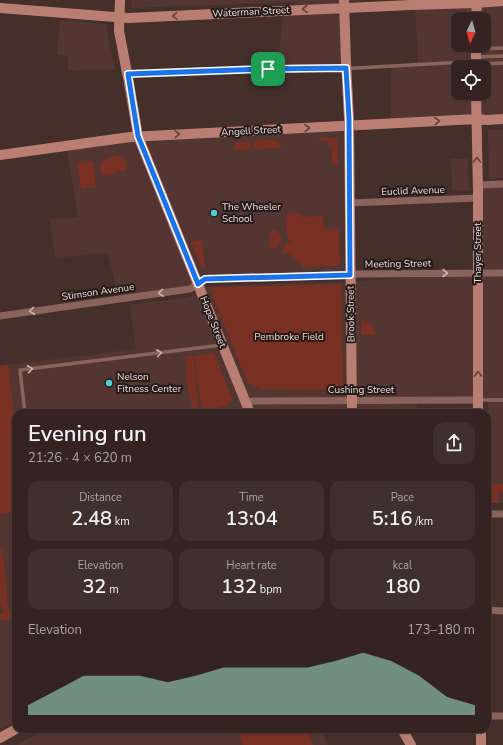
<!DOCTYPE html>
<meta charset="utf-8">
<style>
:root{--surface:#342320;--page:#3f2f2d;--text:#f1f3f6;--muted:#a9a4a5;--line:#4e403e;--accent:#8abfa5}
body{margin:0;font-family:"Nunito Sans",sans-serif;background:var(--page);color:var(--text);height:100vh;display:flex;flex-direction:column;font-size:15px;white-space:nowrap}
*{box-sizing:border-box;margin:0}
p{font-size:13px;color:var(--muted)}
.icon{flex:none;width:22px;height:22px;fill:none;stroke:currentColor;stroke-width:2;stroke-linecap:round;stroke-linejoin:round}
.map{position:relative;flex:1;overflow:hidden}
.panel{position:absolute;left:12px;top:409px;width:479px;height:324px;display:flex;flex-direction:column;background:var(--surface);border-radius:12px;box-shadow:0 1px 3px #0004,0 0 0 1px var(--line)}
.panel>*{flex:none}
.needle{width:26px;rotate:185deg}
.fabs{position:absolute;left:451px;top:12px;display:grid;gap:8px}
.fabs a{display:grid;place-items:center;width:40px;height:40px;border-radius:8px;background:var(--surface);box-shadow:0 1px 3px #0004,0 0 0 1px var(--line);font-size:20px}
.pin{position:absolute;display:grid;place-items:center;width:34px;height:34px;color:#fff;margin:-17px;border-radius:8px;box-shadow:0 2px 6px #0006}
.round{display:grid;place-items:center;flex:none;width:42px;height:42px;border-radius:12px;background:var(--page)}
.head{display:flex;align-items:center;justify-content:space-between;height:68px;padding:0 16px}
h1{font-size:22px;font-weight:600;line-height:30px}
.stats{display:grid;grid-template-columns:repeat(3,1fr);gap:6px;height:68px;padding:4px 16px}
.stats div{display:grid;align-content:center;border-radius:10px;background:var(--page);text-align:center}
.stats b{font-size:20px;font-weight:600}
.stats small{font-size:11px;font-weight:400}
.stats p{font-size:11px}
.chart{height:112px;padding:8px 16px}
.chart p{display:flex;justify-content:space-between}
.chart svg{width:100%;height:72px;margin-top:4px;fill:var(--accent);opacity:.7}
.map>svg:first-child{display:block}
.built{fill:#533631;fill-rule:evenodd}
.green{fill:#7a3023}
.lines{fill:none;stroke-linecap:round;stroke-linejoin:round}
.lane{stroke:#8a645c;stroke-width:3.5}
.street{stroke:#8a645c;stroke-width:7}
.secondary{stroke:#b97e71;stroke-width:10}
.oneway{stroke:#60423c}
.oneway2{stroke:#cab3ae}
.route-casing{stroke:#fff;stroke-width:8}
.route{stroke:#1a73e8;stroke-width:5}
.poi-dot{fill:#55cadf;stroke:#241a18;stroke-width:1.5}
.labels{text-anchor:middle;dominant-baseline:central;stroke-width:4;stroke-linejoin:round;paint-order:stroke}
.street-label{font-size:10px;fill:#ecddda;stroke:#241a18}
.poi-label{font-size:10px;fill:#ecddda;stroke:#241a18;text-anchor:start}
.park-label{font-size:10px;fill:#ffcec4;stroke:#241a18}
</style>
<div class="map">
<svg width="503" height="745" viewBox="0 0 503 745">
<rect width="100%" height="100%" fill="#452f2b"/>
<path class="built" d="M132,0H375L337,2L336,9H343L347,66L277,68L284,11L298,9L294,2L131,8Z
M503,1V119L391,122V64L414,63L418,62L415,7ZM458,19H484V45H458ZM458,67H484V93H458Z
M60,20L106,24L115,70L68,71V56L57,55Z
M349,126L350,275L205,279L198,284L119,299L108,253L55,258L50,219L78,217L66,145Z
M488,130H503V178L489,179Z
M451,159H468V168L467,169V170L468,171L469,191H458V190H456V191H452Z
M476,183H503V503H487V434H488V399L416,397L417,409H451V413H16V720L0,730V366L136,349L130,305L190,297L205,286L341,282L476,274Z
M45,729H320L328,745H17Z"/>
<path class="green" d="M319,138H337L338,164H332V146H329V141H319Z
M274,140C279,141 281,144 281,148L254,149V141Z
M251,141V147L250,149L235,150V142Z
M115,155C123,157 130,162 126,171C123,171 120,171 117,172C112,173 107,179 102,174C95,165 107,157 115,155Z
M93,161L96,187L81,189L77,163Z
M290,213H301V217L323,216L324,229H339L340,264L337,266L302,267V264L288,253H283C283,246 285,244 291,241C287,238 288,237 287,232C286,225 284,221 288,214H290Z
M272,230L276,231L281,235V242L277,248L269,247L270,233Z
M202,240L205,267V268H202L191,242L193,241Z
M341,284L343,390L260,389L247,382L212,294C212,291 211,289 213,287Z
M361,321L373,324L376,335H361Z
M214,353L232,398C231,401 231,402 228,404C222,408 208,413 202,413L194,356Z
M193,356L199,413H191V410L192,409L190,396L189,395L186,375H187L186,361L184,357Z
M8,365L16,430V511L0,514V366Z
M259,410L303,411V413H260Z
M489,484H503V492L498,493V503H489Z
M2,549L7,592V604L11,619L0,621V614L4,613L0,602V550Z
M237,729H307L313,745H243Z"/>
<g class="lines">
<path class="lane" d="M476,49L503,48
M476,57L503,56
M476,64L503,63
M129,74L265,69H338L447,63L475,62
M478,400H503
M25,413L20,370L214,346L222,344"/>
<path class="street" d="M478,185L503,184
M349,203L478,198
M0,316L190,289L205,279L359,274L503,273
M245,402L253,401L478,400
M487,514H503
M487,610L503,611
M487,716H503"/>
<path class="secondary" d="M120,0L119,31L129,83L138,136L250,413
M344,0L346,62L349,119L352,413
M0,8L128,18L411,5L476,3L503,1
M476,19L477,0
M476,45V67
M476,93L478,192V413
M0,155L130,137L477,119L487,120L503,119
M402,729L411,745
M0,738L16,729
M481,745V729"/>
</g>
<defs><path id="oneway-chevron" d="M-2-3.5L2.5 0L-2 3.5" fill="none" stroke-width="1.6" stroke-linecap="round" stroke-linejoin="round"/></defs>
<g class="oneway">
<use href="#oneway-chevron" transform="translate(305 9) rotate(178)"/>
<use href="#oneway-chevron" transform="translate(175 16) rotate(177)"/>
<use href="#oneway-chevron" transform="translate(437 121) rotate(-3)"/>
<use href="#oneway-chevron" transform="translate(307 128) rotate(-3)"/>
<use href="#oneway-chevron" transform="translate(177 134) rotate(-3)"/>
<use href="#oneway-chevron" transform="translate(477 160) rotate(-91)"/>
<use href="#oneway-chevron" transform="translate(478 374) rotate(-90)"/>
</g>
<g class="oneway2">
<use href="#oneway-chevron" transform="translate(445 273)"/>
<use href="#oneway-chevron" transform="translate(161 293) rotate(172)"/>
<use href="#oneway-chevron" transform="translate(32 311) rotate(172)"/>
<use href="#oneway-chevron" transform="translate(159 353) rotate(-7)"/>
<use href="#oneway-chevron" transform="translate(30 369) rotate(-7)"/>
</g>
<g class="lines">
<g class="route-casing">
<path id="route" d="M346,68L349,119L350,275L205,279L198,284L138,136L128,74L265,69Z"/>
</g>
<use href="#route" class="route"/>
</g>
<g class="poi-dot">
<circle cx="214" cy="213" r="4"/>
<circle cx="109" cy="383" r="4"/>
</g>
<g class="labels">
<g class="street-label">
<text transform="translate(251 12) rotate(-3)">Waterman Street</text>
<text transform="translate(251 131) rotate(-3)">Angell Street</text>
<text transform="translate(413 191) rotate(-2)">Euclid Avenue</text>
<text transform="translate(478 253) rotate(-90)">Thayer Street</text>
<text transform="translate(398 264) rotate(-1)">Meeting Street</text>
<text transform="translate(98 292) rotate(-8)">Stimson Avenue</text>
<text transform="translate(351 314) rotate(-91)">Brook Street</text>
<text transform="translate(213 322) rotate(68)">Hope Street</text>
<text x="361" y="390">Cushing Street</text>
</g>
<g class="poi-label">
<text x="222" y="207">The Wheeler<tspan x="222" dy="12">School</tspan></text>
<text x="117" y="377">Nelson<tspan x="117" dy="12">Fitness Center</tspan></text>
</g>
<g class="park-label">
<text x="289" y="337">Pembroke Field</text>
</g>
</g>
</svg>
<div class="fabs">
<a><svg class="needle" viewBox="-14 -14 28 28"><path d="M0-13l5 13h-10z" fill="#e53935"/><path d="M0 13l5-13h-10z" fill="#a9a4a5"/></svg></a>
<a><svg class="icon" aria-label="locate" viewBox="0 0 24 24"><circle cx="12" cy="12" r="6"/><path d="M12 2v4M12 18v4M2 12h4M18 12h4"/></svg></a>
</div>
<div class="pin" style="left:268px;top:69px;background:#1e9e55"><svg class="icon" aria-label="arrive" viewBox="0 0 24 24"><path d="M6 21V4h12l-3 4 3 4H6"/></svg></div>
<section class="panel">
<div class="head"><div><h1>Evening run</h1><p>21:26 · 4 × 620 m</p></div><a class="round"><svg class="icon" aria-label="share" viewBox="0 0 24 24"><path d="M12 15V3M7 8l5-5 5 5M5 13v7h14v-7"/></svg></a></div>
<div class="stats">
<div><p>Distance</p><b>2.48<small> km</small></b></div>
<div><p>Time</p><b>13:04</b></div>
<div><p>Pace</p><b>5:16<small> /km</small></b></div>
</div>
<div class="stats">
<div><p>Elevation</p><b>32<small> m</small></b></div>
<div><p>Heart rate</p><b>132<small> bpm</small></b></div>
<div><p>kcal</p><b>180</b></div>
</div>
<div class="chart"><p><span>Elevation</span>173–180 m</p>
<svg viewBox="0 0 160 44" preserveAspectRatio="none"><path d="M0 44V38L10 29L20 20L30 20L40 20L50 24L60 20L70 15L80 15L90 15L100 15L110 11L120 6L130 11L140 20L150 33L160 38V44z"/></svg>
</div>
</section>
</div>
